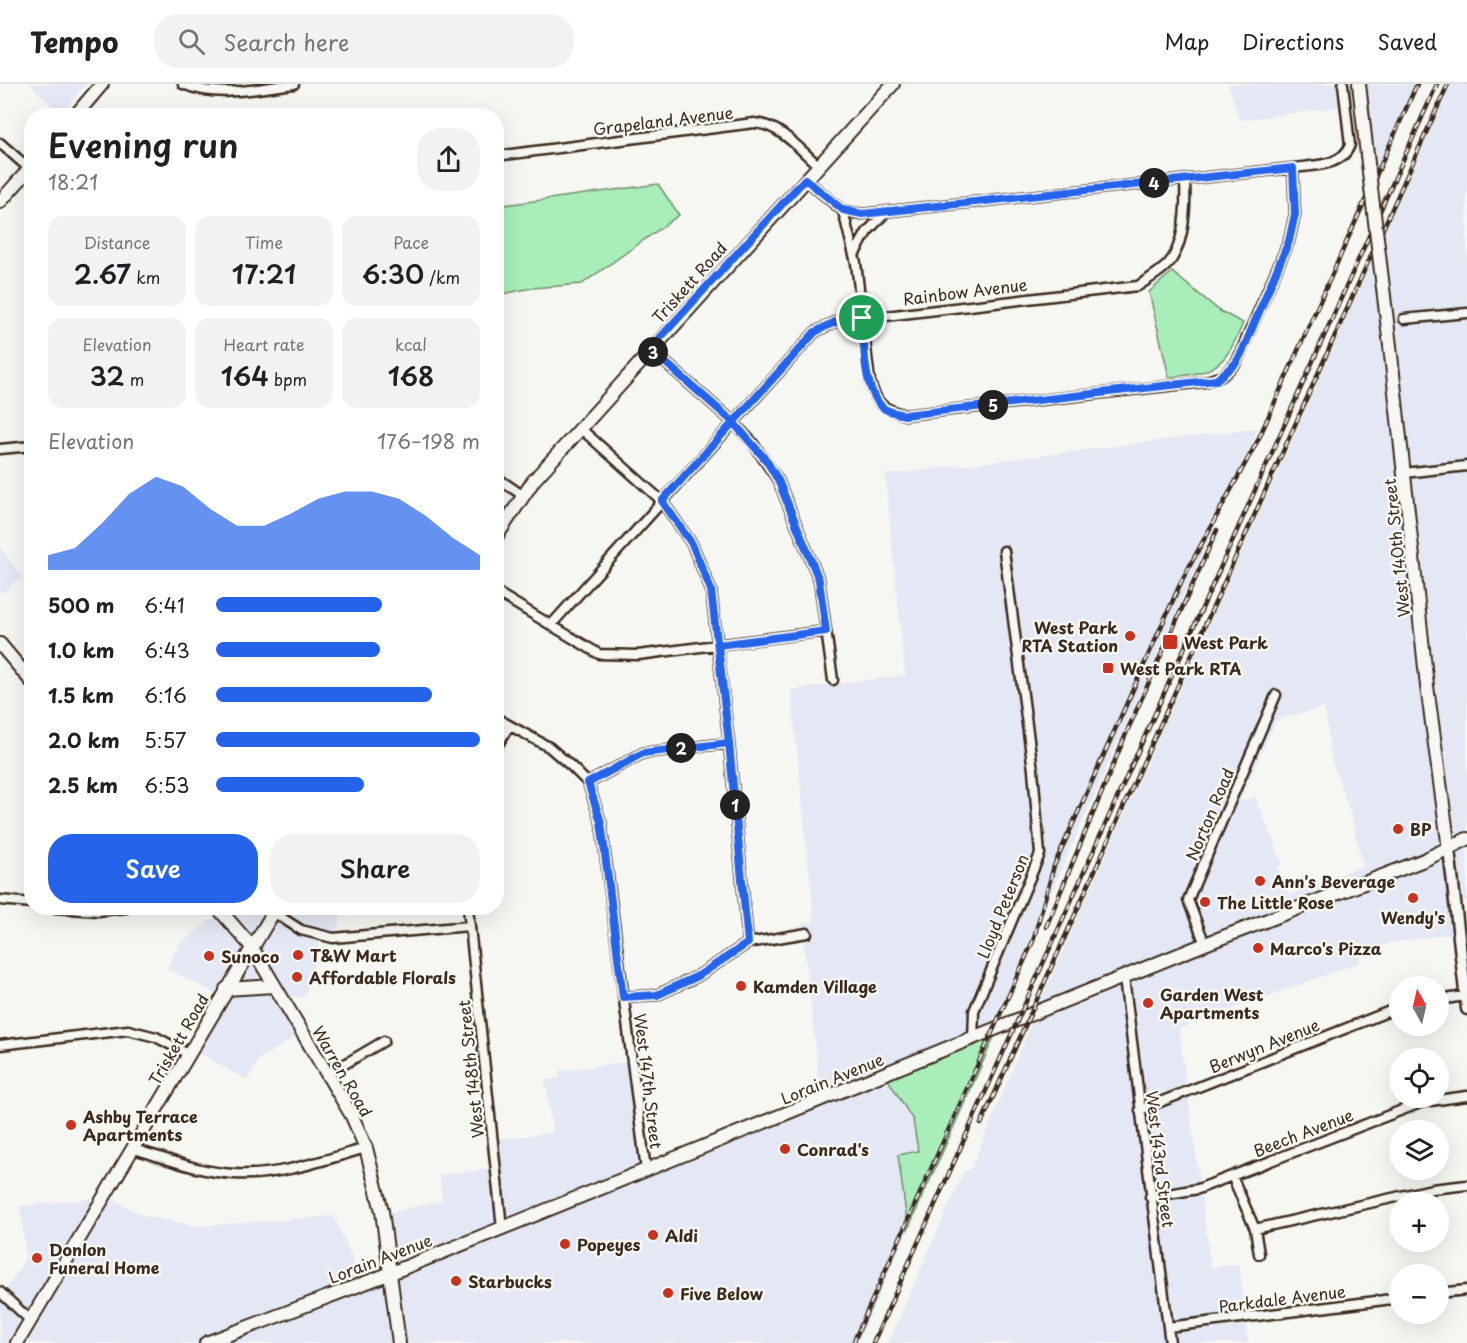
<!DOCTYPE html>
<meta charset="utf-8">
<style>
:root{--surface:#fff;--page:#f2f2f2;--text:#202124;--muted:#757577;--line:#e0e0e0;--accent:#2563eb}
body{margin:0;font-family:"Playpen Sans",sans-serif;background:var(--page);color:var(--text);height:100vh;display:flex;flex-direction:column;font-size:22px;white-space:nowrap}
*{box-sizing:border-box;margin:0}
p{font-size:20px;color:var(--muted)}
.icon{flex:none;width:33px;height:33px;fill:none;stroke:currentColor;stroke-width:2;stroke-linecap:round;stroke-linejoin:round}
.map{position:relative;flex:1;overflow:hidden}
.drawer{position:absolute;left:24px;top:24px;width:480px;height:807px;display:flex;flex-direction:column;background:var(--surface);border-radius:24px;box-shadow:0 6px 24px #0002}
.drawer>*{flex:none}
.needle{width:39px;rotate:352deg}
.buttons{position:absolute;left:1389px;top:892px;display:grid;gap:12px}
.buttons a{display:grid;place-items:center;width:60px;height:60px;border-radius:50%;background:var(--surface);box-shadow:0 6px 24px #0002;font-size:30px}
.pin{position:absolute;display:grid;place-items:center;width:51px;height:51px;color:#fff;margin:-26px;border:3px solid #fff;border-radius:50%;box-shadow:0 2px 6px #0007}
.km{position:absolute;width:30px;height:30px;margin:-15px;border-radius:50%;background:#222;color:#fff;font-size:16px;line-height:30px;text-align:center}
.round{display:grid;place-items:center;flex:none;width:63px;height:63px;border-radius:24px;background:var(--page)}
.summary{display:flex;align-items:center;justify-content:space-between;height:102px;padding:0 24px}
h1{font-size:33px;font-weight:600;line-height:45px}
.stats{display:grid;grid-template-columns:repeat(3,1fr);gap:9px;height:102px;padding:6px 24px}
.stats div{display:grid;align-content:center;border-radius:15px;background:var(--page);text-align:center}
.stats b{font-size:26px;font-weight:600}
.stats small{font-size:16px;font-weight:400}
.stats p{font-size:16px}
.chart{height:168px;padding:12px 24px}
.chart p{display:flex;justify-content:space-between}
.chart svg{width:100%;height:108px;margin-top:6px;fill:var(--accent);opacity:.7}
.cta{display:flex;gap:12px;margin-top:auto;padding:12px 24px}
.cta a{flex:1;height:69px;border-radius:24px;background:var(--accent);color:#fff;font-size:24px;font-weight:600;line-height:69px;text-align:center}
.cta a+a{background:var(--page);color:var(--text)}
ul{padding:0 24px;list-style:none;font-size:20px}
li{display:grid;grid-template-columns:96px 72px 1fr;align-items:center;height:45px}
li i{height:15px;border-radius:8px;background:var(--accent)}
header{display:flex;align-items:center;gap:36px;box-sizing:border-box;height:84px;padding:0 30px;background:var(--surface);border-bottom:2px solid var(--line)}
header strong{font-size:28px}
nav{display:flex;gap:33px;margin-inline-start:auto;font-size:21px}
.search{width:420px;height:54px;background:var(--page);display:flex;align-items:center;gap:15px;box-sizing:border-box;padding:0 21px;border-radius:24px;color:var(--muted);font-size:22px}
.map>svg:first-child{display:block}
.built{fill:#e3e8f4;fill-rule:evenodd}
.green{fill:#a9eeba;stroke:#728c6c;stroke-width:1.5}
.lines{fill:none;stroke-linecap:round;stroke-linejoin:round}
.minor-casing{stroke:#3b2a1e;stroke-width:13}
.tertiary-casing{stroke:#3b2a1e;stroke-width:15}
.secondary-casing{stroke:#3b2a1e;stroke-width:16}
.primary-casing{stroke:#3b2a1e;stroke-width:16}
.minor{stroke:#f6f6f2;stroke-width:8}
.tertiary{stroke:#f6f6f2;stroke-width:10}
.secondary{stroke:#f6f6f2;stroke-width:12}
.primary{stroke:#f6f6f2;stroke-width:12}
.rail-casing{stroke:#3b2a1e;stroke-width:4.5}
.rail{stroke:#f6f6f2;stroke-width:2;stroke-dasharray:7;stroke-linecap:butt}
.secondary-bridge-casing{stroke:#3b2a1e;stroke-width:16;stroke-linecap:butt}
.secondary-bridge{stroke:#f6f6f2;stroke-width:12}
.route-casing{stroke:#fff;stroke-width:12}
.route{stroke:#2563eb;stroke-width:8}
.poi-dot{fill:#c8321e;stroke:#f6f6f2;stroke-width:2}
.labels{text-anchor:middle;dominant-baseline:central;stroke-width:5;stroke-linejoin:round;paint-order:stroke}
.street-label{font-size:16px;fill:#3b2a1e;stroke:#f6f6f2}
.poi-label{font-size:16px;font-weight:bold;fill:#3b2a1e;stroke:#f6f6f2;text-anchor:start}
</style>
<header>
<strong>Tempo</strong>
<div class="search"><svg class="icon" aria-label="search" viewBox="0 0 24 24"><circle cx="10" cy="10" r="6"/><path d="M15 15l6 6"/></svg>Search here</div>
<nav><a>Map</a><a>Directions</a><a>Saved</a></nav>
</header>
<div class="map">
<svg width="1467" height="1259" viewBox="0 0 1467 1259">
<rect width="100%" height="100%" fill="#f6f6f2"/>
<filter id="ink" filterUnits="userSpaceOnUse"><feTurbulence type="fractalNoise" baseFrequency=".0167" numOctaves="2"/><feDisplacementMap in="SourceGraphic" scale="12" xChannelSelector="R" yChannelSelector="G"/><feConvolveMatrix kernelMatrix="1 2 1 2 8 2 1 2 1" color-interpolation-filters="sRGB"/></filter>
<g filter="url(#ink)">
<path class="built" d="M30,0H86L61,30Z
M1228,0H1414L1368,106L1356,21L1240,36Z
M1451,0H1467V817L1459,818L1462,848L1390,859L1361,869L1360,878L1179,945L1211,1183L1239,1180L1248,1259H888L964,1087L971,1085L1044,909ZM1325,623L1331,675L1351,731L1363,781L1289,811L1278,783L1283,780L1255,713L1239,718L1276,636Z
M1258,344L993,939L820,1006L802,840L814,838L791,606L905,591L885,391Z
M0,463L22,493L0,510Z
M211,824H345L331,858L320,857L305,912L285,914L304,948L260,974L247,996L194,966L224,914L167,884L179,860L217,831Z
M627,978L641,1092L887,994L913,1036L918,1068L898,1071L908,1145L857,1259H0V1204L5,1207L26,1174L20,1122L108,1113L145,1132L198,1142L334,1132L362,1197L394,1184L387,1129L442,1117L439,1091L499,1084L495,1055L553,1049L545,996L560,994L559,987Z"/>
<path class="green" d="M658,100L679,131L582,200L532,204L497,211V122Z
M1172,188L1220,227L1243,239C1225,282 1216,289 1169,293L1149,208Z
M994,953L908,1145L898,1071L918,1067L913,1036L887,994Z"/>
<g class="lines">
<g class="minor-casing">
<path id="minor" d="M183,0C218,15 258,4 294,0
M0,59L32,87
M496,72L754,39C781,41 799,65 819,82
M805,95L843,127L862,130L1293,84C1313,81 1342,83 1350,61L1343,0
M843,127L856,179L870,298C877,321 882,324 905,331L1204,298L1222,292L1236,279L1289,157L1295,130L1293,84
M854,171L867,148L884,130
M1404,235L1467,229
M650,265L732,337L752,358L778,396L819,496L833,596
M580,344L662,417L692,460L711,506L729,659L748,859
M0,365L32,362
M1404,389L1467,382
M496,393L522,411
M496,508L599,570L638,571L826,547
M551,541L815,248L835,238L1138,202C1148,195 1160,189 1169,179C1185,159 1186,120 1185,96
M496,634L549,663L571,682L588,699L601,738L646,1086
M496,664L509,642
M588,699L643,669L729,659
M0,816L32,819
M55,824L98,827L126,824
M468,824L502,1144
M273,828L301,846L333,854L469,842
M1205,860L1188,816L1276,611
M1124,894L1170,1259
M623,913L657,911L698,892L748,859L807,849
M1438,916L1465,912
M973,956L974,927L1040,770L1033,686L1004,467
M0,961L128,946L156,953L188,970
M326,991L384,957
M1140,1026L1400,923
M134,1065C167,1075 199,1088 234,1090C277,1093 324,1076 366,1064
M1232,1092L1255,1145L1259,1170
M1150,1113L1198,1105L1423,1018L1467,1012
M1255,1145L1432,1105L1467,1101
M0,1208L30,1236
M1438,1209L1467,1206
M1168,1243L1400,1214"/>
</g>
<g class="tertiary-casing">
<path id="tertiary" d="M1449,765L1467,925"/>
</g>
<g class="secondary-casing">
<path id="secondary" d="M1359,0L1367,71
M75,32L102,0
M0,118L32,82
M1390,262L1427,602L1449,765
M496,453L534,396L893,0
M0,560L32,598
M218,824L251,862L352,1032L366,1064L382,1127L399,1259
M226,905L274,902
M17,1259L276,824"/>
</g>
<g class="primary-casing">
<path id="primary" d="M206,1259L391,1189L1205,860L1424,776L1467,755"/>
</g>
<use href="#minor" class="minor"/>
<use href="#tertiary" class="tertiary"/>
<use href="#secondary" class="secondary"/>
<use href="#primary" class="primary"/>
<g class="rail-casing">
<path id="rail" d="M1046,843L1128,645L1217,446
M981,1040L1448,0
M853,1259L1033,857L1054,782L1182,496L1258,356L1417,0
M873,1259L1437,0"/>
</g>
<use href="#rail" class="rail"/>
<g class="secondary-bridge-casing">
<path id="secondary-bridge" d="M1367,71L1390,262"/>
</g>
<use href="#secondary-bridge" class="secondary-bridge"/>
</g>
</g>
<g class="lines" filter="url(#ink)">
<g class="route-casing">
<path id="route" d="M862,234L835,238L815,248L662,417L692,460L711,506L729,659L748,859L698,892L657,911L623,913L601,738L588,699L643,669L729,659L718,561L826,547L819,496L778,396L766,376L732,337L650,265L805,95L843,126L862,130L1293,84L1295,130L1289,157L1242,268L1236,279L1216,296L904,331C897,329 887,328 882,323C862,303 865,261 862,234"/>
</g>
<use href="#route" class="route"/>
</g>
<g class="poi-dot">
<circle cx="1130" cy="552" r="6"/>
<rect x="1162" y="550" width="16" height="16" rx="3"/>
<rect x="1102" y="578" width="12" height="12" rx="3"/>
<circle cx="1398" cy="745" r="6"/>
<circle cx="1260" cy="797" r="6"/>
<circle cx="1413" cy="814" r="6"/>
<circle cx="1205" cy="818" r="6"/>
<circle cx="1258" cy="864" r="6"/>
<circle cx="298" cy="871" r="6"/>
<circle cx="209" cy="872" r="6"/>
<circle cx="297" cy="893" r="6"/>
<circle cx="741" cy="902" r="6"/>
<circle cx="1148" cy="919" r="6"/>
<circle cx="71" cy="1041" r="6"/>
<circle cx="785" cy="1065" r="6"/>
<circle cx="653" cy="1151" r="6"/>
<circle cx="565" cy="1160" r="6"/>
<circle cx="37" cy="1174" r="6"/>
<circle cx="456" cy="1197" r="6"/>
<circle cx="668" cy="1209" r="6"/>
</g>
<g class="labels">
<g class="street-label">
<text transform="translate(663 36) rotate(-7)">Grapeland Avenue</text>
<text transform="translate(689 198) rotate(-48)">Triskett Road</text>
<text transform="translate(965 207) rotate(-7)">Rainbow Avenue</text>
<text transform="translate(1396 464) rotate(-96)">West 140th Street</text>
<text transform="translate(1209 730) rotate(-67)">Norton Road</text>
<text transform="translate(1002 822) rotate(-68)">Lloyd Peterson</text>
<text transform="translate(178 955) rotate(-60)">Triskett Road</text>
<text transform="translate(1264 961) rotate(-22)">Berwyn Avenue</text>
<text transform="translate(470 985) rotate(-96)">West 148th Street</text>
<text transform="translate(343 987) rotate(60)">Warren Road</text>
<text transform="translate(832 994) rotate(-22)">Lorain Avenue</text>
<text transform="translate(649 997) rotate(83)">West 147th Street</text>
<text transform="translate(1303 1048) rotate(-21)">Beech Avenue</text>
<text transform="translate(1161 1075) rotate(83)">West 143rd Street</text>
<text transform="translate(380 1174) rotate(-21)">Lorain Avenue</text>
<text transform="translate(1282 1214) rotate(-7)">Parkdale Avenue</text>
</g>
<g class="poi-label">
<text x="1118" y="543" text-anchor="end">West Park<tspan x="1118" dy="18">RTA Station</tspan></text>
<text x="1184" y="558">West Park</text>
<text x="1120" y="584">West Park RTA</text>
<text x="1410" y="745">BP</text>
<text x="1272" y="797">Ann's Beverage</text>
<text x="1217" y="818">The Little Rose</text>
<text x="1413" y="833" text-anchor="middle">Wendy's</text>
<text x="1270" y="864">Marco's Pizza</text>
<text x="310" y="871">T&amp;W Mart</text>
<text x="221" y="872">Sunoco</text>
<text x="309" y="893">Affordable Florals</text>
<text x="753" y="902">Kamden Village</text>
<text x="1160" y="910">Garden West<tspan x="1160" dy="18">Apartments</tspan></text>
<text x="83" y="1032">Ashby Terrace<tspan x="83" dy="18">Apartments</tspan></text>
<text x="797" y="1065">Conrad's</text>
<text x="665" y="1151">Aldi</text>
<text x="577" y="1160">Popeyes</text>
<text x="49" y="1165">Donlon<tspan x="49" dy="18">Funeral Home</tspan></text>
<text x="468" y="1197">Starbucks</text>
<text x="680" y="1209">Five Below</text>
</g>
</g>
</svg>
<div class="buttons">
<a><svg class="needle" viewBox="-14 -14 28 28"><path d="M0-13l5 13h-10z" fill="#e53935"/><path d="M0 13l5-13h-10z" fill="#757577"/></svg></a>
<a><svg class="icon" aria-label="locate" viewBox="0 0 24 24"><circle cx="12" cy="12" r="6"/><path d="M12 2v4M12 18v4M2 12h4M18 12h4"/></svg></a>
<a><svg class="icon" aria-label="layers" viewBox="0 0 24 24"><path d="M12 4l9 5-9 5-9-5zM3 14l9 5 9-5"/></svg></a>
<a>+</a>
<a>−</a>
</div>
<div class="pin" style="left:862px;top:234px;background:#1e9e55"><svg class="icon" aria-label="arrive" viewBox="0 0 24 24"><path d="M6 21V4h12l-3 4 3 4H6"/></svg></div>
<b class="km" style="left:735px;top:721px">1</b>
<b class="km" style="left:681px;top:664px">2</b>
<b class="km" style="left:653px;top:268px">3</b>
<b class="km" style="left:1154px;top:99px">4</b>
<b class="km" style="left:993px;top:321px">5</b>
<section class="drawer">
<div class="summary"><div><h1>Evening run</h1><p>18:21</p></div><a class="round"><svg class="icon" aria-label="share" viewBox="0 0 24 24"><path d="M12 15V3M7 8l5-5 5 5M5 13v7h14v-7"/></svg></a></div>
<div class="stats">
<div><p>Distance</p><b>2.67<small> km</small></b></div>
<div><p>Time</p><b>17:21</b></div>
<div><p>Pace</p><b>6:30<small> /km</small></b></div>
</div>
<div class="stats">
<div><p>Elevation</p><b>32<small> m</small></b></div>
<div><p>Heart rate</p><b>164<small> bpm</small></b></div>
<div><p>kcal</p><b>168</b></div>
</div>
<div class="chart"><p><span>Elevation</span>176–198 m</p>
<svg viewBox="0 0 160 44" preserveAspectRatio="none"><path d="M0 44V38L10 35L20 25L30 13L40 6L50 10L60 19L70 26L80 26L90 21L100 15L110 12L120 12L130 15L140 22L150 31L160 38V44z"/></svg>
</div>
<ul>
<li><b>500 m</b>6:41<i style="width:63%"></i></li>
<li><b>1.0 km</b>6:43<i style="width:62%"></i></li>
<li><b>1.5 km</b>6:16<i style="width:82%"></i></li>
<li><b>2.0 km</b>5:57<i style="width:100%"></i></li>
<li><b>2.5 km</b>6:53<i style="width:56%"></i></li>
</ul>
<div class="cta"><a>Save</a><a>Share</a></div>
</section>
</div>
